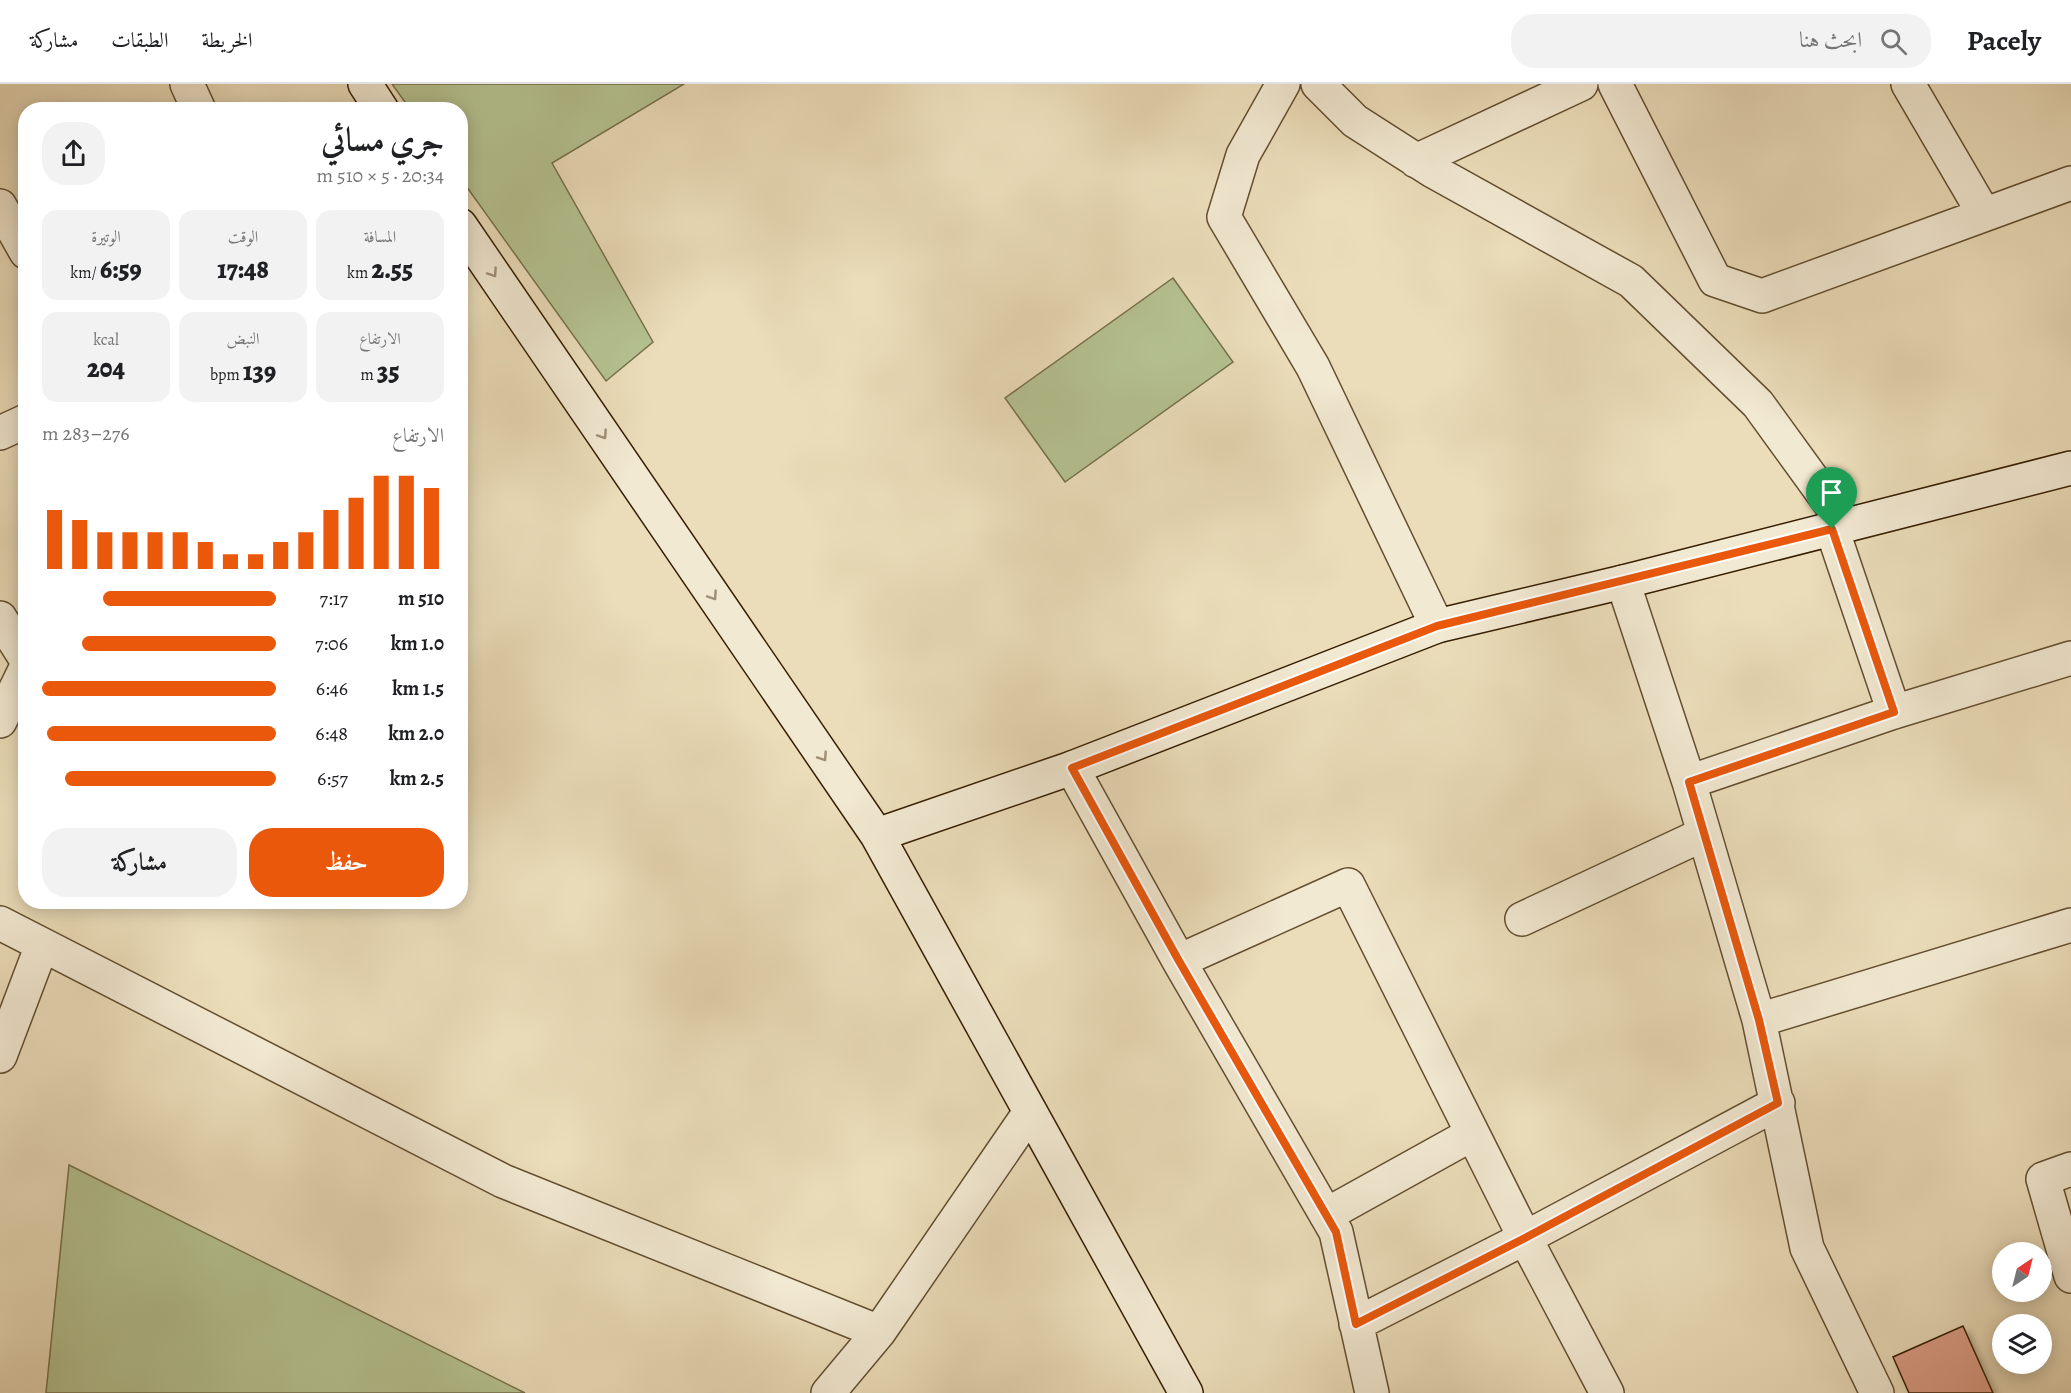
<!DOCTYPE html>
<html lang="ar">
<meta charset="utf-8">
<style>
:root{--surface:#fff;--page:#f2f2f2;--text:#202124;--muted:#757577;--line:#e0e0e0;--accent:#ea580c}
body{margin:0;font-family:Alegreya,Amiri,serif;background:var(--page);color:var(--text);direction:rtl;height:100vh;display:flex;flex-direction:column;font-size:22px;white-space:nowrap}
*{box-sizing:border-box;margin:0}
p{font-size:20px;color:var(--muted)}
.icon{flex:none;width:33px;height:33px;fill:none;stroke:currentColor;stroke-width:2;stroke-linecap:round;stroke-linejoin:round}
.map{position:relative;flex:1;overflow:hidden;direction:ltr}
.sheet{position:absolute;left:18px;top:18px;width:450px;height:807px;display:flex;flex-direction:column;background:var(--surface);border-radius:24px;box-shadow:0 3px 15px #0003;direction:rtl}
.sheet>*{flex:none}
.needle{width:39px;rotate:35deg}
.buttons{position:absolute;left:1992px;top:1158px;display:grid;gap:12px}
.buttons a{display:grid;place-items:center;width:60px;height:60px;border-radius:50%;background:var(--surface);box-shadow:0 3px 15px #0003;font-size:30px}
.pin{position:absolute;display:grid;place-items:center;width:51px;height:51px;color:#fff;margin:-62px -26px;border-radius:50% 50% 50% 0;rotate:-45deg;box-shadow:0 0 6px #0007}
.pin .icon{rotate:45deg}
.round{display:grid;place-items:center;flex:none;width:63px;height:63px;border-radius:24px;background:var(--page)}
.head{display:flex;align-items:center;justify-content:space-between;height:102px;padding:0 24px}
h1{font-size:33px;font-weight:800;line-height:45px}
.figures{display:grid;grid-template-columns:repeat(3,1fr);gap:9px;height:102px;padding:6px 24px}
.figures div{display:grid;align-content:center;border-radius:15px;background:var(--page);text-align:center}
.figures b{font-size:26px;font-weight:800}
.figures small{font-size:16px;font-weight:400}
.figures p{font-size:16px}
.chart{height:168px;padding:12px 24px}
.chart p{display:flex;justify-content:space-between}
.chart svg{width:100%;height:108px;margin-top:6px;stroke:var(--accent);stroke-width:6}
.button{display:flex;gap:12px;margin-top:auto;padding:12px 24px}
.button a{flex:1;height:69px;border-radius:24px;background:var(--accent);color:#fff;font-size:24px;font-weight:800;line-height:69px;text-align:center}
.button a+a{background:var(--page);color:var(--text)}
ul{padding:0 24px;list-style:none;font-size:20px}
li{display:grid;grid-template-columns:96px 72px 1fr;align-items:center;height:45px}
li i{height:15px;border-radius:8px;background:var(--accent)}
header{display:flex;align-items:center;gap:36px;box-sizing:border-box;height:84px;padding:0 30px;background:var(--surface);border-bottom:2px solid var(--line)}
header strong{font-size:28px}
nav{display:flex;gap:33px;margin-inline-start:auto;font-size:21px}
.search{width:420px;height:54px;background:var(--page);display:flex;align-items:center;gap:15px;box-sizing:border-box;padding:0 21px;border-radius:24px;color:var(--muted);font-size:22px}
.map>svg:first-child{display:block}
.green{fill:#b5c291;stroke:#767049;stroke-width:1.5}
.building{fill:#dc9e87;stroke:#361e01;stroke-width:1.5;filter:url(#shadow)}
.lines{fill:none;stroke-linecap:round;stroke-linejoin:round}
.street-casing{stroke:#634e2f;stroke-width:36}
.secondary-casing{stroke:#361e01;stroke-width:36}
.street{stroke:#f2e9d2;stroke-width:33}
.secondary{stroke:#f2e9d2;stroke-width:33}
.oneway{stroke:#9d8e74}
.route-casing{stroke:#fff;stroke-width:12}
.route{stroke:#ea580c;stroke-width:8}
</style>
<header>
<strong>Pacely</strong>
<div class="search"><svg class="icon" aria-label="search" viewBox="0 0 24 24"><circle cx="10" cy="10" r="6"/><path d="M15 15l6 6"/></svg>ابحث هنا</div>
<nav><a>الخريطة</a><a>الطبقات</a><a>مشاركة</a></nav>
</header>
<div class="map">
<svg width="2071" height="1309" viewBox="0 0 2071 1309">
<defs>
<filter id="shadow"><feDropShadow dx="5.5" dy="5.5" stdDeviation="3" flood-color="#0004"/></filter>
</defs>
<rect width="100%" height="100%" fill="#ebddba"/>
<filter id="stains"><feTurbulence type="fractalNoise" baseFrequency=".00333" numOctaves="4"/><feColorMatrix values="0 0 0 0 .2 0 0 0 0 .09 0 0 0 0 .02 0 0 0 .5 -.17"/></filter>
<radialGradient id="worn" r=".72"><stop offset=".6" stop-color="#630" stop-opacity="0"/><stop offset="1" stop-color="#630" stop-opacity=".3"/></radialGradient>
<path class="green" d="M392,0H684L552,79L653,258L606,297L461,95L460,26L410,25Z
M1173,194L1233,278L1065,398L1005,314Z
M69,1081L525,1309H46Z"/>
<path class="building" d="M1963,1242L1993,1309H1909L1893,1273Z"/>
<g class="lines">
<g class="street-casing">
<path id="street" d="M187,0L199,26
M1283,0L1243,71L1224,133L1313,283L1437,542
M1318,0L1355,37L1433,87L1631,197L1758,320L1845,440
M1615,0L1715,196L1762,212L2071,99
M1908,0L1984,130
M1416,77L1581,0
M0,122L26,168
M0,349L26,337
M1832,445L1894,628
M1623,498L1689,698L1759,936L1807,1164L1877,1309
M0,534L26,575
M0,637L26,584
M1072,684L1179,877L1336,1148L1372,1309
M1689,698L1894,628L2071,574
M1522,835L1704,750
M0,839L503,1097L879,1248
M1179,877L1348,801L1525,1154L1607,1309
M1759,936L2071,841
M0,972L42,861
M2071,1085L2043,1095L2071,1192
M1326,1131L1472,1050
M1356,1240L1525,1154L1778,1019
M828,1309L879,1248L1030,1028"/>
</g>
<g class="secondary-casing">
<path id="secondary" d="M365,0L382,26
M460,141L877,751L1186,1309
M877,751L1072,684L1437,542L1623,498L2071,384"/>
</g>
<use href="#street" class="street"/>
<use href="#secondary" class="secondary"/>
</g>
<defs><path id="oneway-chevron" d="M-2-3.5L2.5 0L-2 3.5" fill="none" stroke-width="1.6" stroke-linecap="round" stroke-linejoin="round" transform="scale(1.5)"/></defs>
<g class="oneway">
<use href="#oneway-chevron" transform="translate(493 189) rotate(56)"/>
<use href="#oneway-chevron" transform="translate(603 351) rotate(56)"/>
<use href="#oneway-chevron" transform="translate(713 512) rotate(56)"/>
<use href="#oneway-chevron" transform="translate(823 673) rotate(56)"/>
</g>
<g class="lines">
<g class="route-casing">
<path id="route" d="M1832,445L1894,628L1689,698L1759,936L1778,1019L1525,1154L1356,1240L1336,1148L1179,877L1072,684L1437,542Z"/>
</g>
<use href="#route" class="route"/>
</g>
<rect width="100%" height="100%" filter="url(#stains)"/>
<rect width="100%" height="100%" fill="url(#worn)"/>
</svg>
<div class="buttons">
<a><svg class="needle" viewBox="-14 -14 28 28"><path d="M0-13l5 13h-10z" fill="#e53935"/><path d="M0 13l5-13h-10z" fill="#757577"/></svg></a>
<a><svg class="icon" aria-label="layers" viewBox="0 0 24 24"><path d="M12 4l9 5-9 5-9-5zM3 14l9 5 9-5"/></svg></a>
</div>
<div class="pin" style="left:1832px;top:445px;background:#1e9e55"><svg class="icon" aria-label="arrive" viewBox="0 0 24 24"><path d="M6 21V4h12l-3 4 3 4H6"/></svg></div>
<section class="sheet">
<div class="head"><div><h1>جري مسائي</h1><p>20:34 · 5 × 510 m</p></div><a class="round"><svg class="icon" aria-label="share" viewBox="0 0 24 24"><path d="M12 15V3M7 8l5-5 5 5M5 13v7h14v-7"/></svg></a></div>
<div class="figures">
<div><p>المسافة</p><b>2.55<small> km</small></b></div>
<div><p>الوقت</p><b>17:48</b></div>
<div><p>الوتيرة</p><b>6:59<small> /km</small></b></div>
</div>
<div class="figures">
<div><p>الارتفاع</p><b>35<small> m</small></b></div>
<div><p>النبض</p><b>139<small> bpm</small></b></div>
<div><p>kcal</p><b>204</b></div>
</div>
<div class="chart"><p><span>الارتفاع</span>276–283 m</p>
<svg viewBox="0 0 160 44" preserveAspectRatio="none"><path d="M5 44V20M15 44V24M25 44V29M35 44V29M45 44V29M55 44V29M65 44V33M75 44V38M85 44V38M95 44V33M105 44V29M115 44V20M125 44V15M135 44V6M145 44V6M155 44V11"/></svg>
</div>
<ul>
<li><b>510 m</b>7:17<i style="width:74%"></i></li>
<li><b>1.0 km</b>7:06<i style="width:83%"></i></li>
<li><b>1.5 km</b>6:46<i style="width:100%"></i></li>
<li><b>2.0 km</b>6:48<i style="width:98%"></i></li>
<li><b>2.5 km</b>6:57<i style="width:90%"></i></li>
</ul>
<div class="button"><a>حفظ</a><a>مشاركة</a></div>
</section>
</div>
